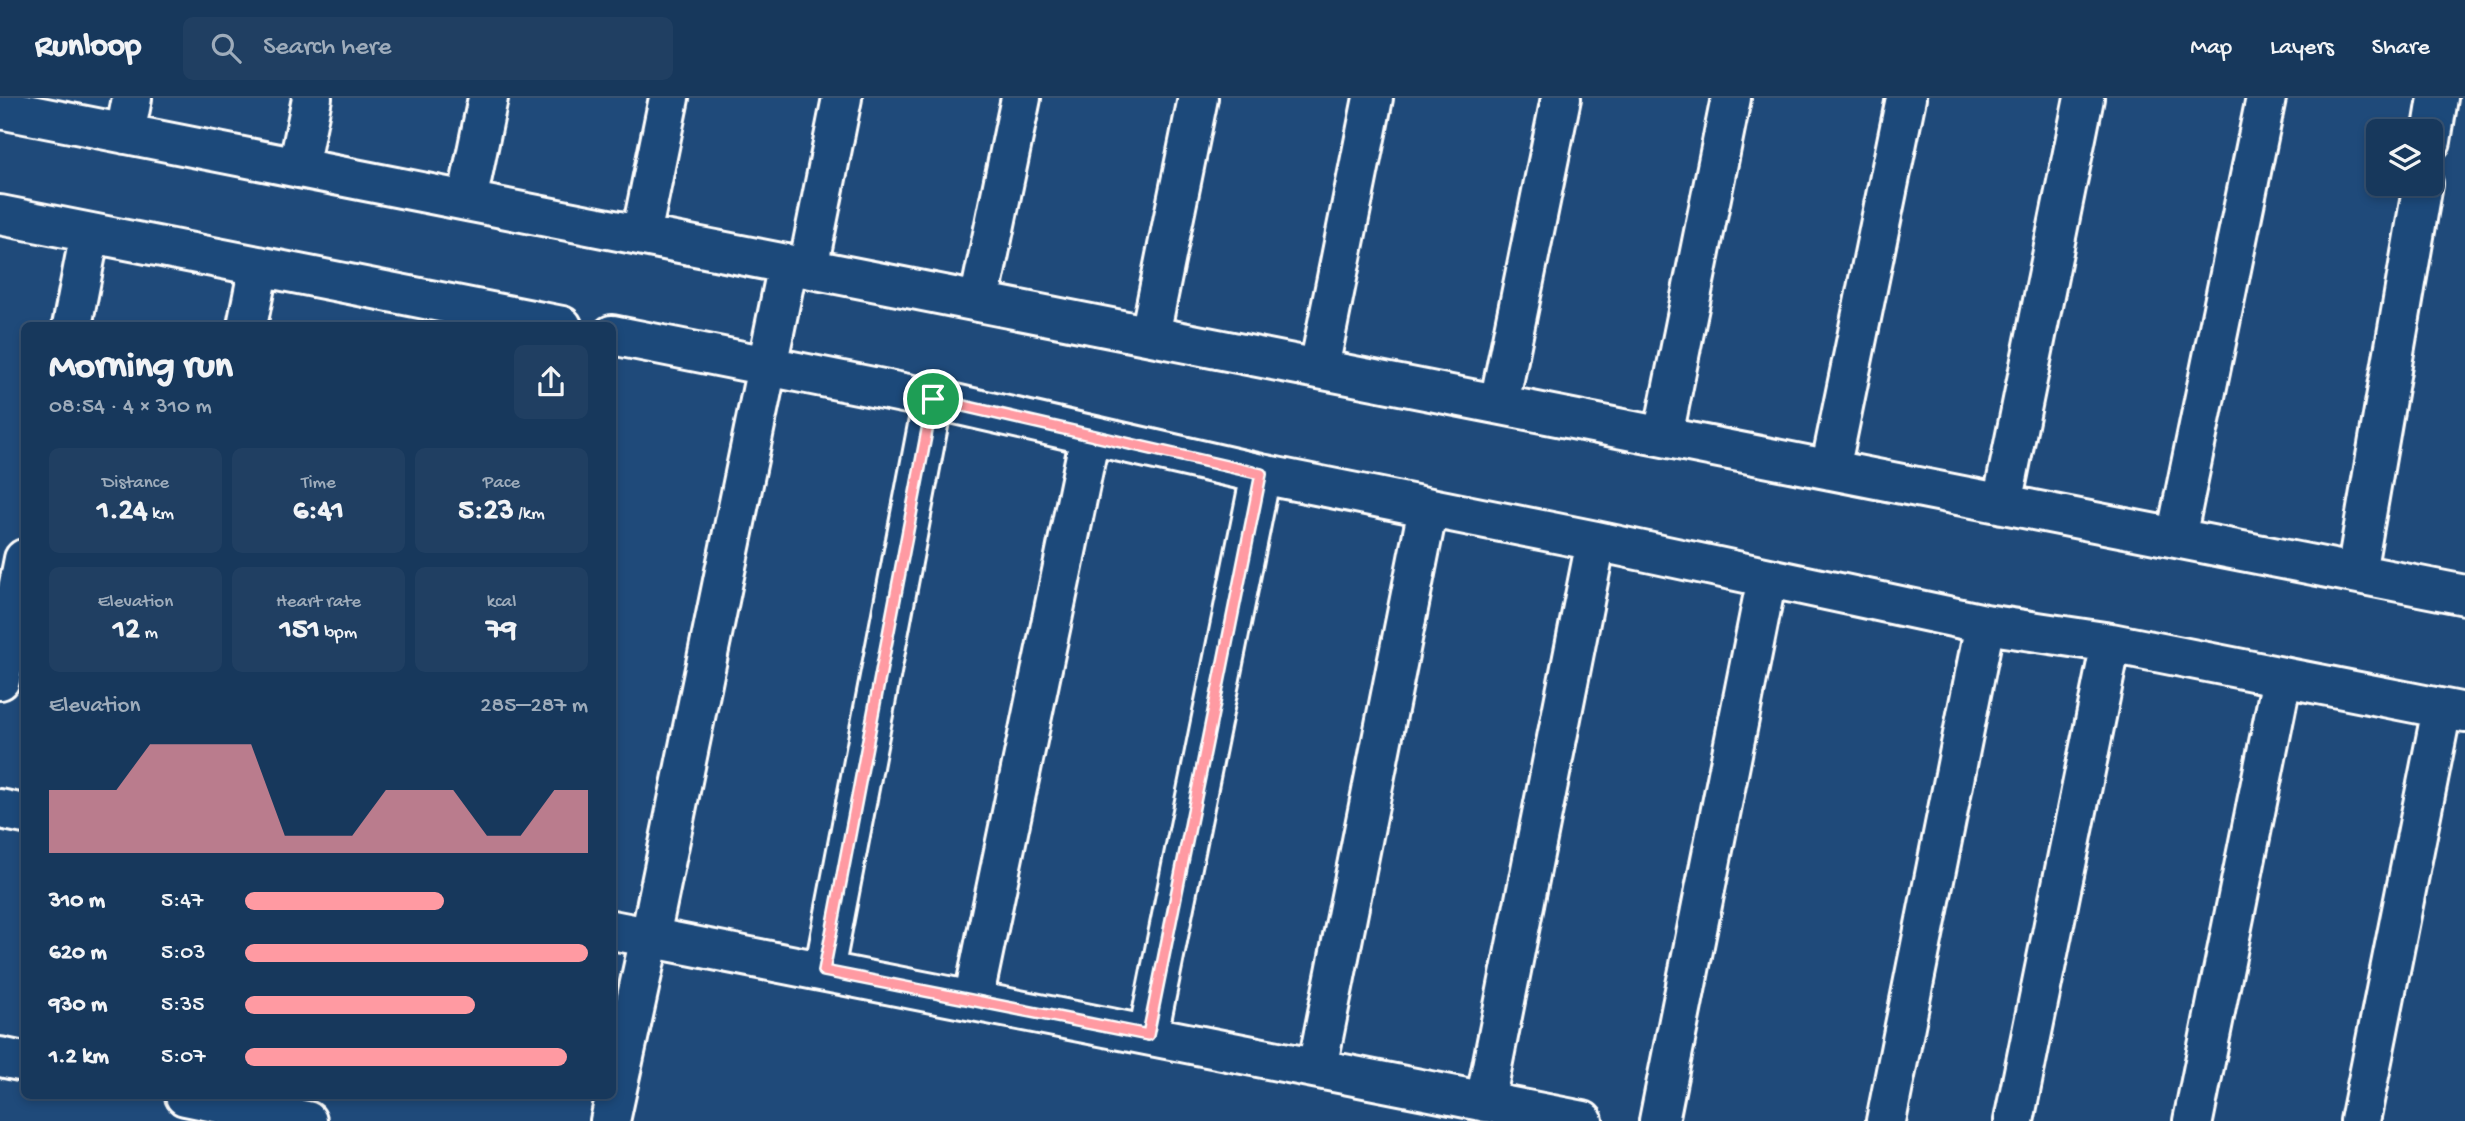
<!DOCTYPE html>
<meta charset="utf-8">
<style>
:root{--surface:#17385c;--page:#203f62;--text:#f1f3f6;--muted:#9eacbb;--line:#365272;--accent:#ff9aa2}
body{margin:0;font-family:"Gochi Hand",sans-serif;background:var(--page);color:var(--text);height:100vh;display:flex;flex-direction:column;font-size:26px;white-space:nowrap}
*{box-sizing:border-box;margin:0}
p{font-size:23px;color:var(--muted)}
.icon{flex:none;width:38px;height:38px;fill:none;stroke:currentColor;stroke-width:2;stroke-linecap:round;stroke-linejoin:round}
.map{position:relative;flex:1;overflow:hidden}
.side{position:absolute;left:21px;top:224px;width:595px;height:777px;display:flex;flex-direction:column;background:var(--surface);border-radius:10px;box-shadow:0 4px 10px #0003,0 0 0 2px var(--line)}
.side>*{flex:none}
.tools{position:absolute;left:2366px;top:21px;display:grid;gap:14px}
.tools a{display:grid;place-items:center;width:77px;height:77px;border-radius:10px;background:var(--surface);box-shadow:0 4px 10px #0003,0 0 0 2px var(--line);font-size:35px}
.pin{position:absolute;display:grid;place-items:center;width:60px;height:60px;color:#fff;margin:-30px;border:4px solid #fff;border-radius:50%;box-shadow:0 2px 7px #0007}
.round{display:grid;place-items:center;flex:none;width:74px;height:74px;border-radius:10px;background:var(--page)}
.headline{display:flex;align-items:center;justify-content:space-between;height:119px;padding:0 28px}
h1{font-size:38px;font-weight:700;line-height:52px}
.stats{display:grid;grid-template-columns:repeat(3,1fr);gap:10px;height:119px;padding:7px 28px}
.stats div{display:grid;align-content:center;border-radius:10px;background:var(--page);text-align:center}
.stats b{font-size:30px;font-weight:700}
.stats small{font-size:19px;font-weight:400}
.stats p{font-size:19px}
.chart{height:196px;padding:14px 28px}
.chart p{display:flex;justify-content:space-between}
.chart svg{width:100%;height:126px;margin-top:7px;fill:var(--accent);opacity:.7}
ul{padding:0 28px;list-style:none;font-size:23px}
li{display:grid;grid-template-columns:112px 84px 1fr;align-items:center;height:52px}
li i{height:18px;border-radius:9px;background:var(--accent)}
header{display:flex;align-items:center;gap:42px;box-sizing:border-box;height:98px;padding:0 35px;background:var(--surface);border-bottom:2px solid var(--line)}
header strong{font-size:33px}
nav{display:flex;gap:38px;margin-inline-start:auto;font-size:24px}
.search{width:490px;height:63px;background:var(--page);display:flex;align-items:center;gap:18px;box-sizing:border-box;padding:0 24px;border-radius:10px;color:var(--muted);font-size:26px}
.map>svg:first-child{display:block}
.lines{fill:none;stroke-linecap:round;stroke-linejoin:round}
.street-casing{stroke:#fff;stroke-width:44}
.street{stroke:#1f4a7a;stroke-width:38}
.route-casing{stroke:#fff;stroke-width:14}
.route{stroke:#ff9aa2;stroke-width:9}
</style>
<header>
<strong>Runloop</strong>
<div class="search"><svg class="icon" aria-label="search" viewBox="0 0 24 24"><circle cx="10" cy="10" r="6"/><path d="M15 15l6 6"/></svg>Search here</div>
<nav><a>Map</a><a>Layers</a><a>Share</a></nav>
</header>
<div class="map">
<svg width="2465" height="1023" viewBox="0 0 2465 1023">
<rect width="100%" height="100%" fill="#1f4a7a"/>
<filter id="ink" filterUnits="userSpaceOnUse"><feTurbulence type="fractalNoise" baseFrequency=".0143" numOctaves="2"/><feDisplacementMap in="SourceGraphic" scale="14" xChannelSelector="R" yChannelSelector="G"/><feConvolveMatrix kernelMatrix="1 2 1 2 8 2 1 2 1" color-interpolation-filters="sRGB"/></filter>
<g filter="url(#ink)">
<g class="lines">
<g class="street-casing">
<path id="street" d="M0,11L2465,497
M125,36L132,0
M2431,43L2438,0
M298,70L312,0
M467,103L488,0
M0,117L562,228
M641,137L669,0
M808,170L842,0
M979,204L1021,0
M72,228L90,135
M247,228L259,168
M612,237L933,301L1261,376L1596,443L1985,526L2111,545L2465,615
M1150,237L1198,0
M1319,270L1373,0
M1499,306L1561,0
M1663,338L1731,0
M1830,372L1906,0
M2002,406L2084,0
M2176,440L2266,0
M2356,475L2423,86
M0,582L24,461
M0,711L24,716
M612,832L1583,1023
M824,873L933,301
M973,903L1090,338
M1148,937L1261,376
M0,959L24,964
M1317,970L1428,410
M185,998L307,1023
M1485,1004L1596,443
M610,1023L650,839L788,166
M1659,1023L1767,480
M1886,1023L1985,526
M2014,1023L2111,545
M2193,1023L2282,580
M2360,1023L2442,611"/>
</g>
<use href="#street" class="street"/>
</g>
</g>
<g class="lines" filter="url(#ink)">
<g class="route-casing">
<path id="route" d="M933,301L1261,376L1148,937L824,873Z"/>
</g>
<use href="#route" class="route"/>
</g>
</svg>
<div class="tools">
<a><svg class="icon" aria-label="layers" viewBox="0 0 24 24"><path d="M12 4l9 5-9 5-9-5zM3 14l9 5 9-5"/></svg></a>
</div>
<div class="pin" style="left:933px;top:301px;background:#1e9e55"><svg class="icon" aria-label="arrive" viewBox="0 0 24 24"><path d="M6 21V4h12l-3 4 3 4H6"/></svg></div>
<section class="side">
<div class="headline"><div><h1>Morning run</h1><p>08:54 · 4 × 310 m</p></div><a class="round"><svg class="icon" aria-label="share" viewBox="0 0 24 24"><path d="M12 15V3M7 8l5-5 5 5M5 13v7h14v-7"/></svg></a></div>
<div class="stats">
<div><p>Distance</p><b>1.24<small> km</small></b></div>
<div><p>Time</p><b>6:41</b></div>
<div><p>Pace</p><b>5:23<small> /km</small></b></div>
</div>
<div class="stats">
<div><p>Elevation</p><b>12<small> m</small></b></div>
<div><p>Heart rate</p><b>151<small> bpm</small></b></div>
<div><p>kcal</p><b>79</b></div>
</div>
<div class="chart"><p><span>Elevation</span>285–287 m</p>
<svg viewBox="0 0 160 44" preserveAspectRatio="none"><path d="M0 44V22L10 22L20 22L30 6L40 6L50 6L60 6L70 38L80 38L90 38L100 22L110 22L120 22L130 38L140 38L150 22L160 22V44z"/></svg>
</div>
<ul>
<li><b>310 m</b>5:47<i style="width:58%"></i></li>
<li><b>620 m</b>5:03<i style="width:100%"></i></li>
<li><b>930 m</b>5:35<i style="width:67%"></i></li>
<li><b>1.2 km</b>5:07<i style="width:94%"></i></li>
</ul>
</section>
</div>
